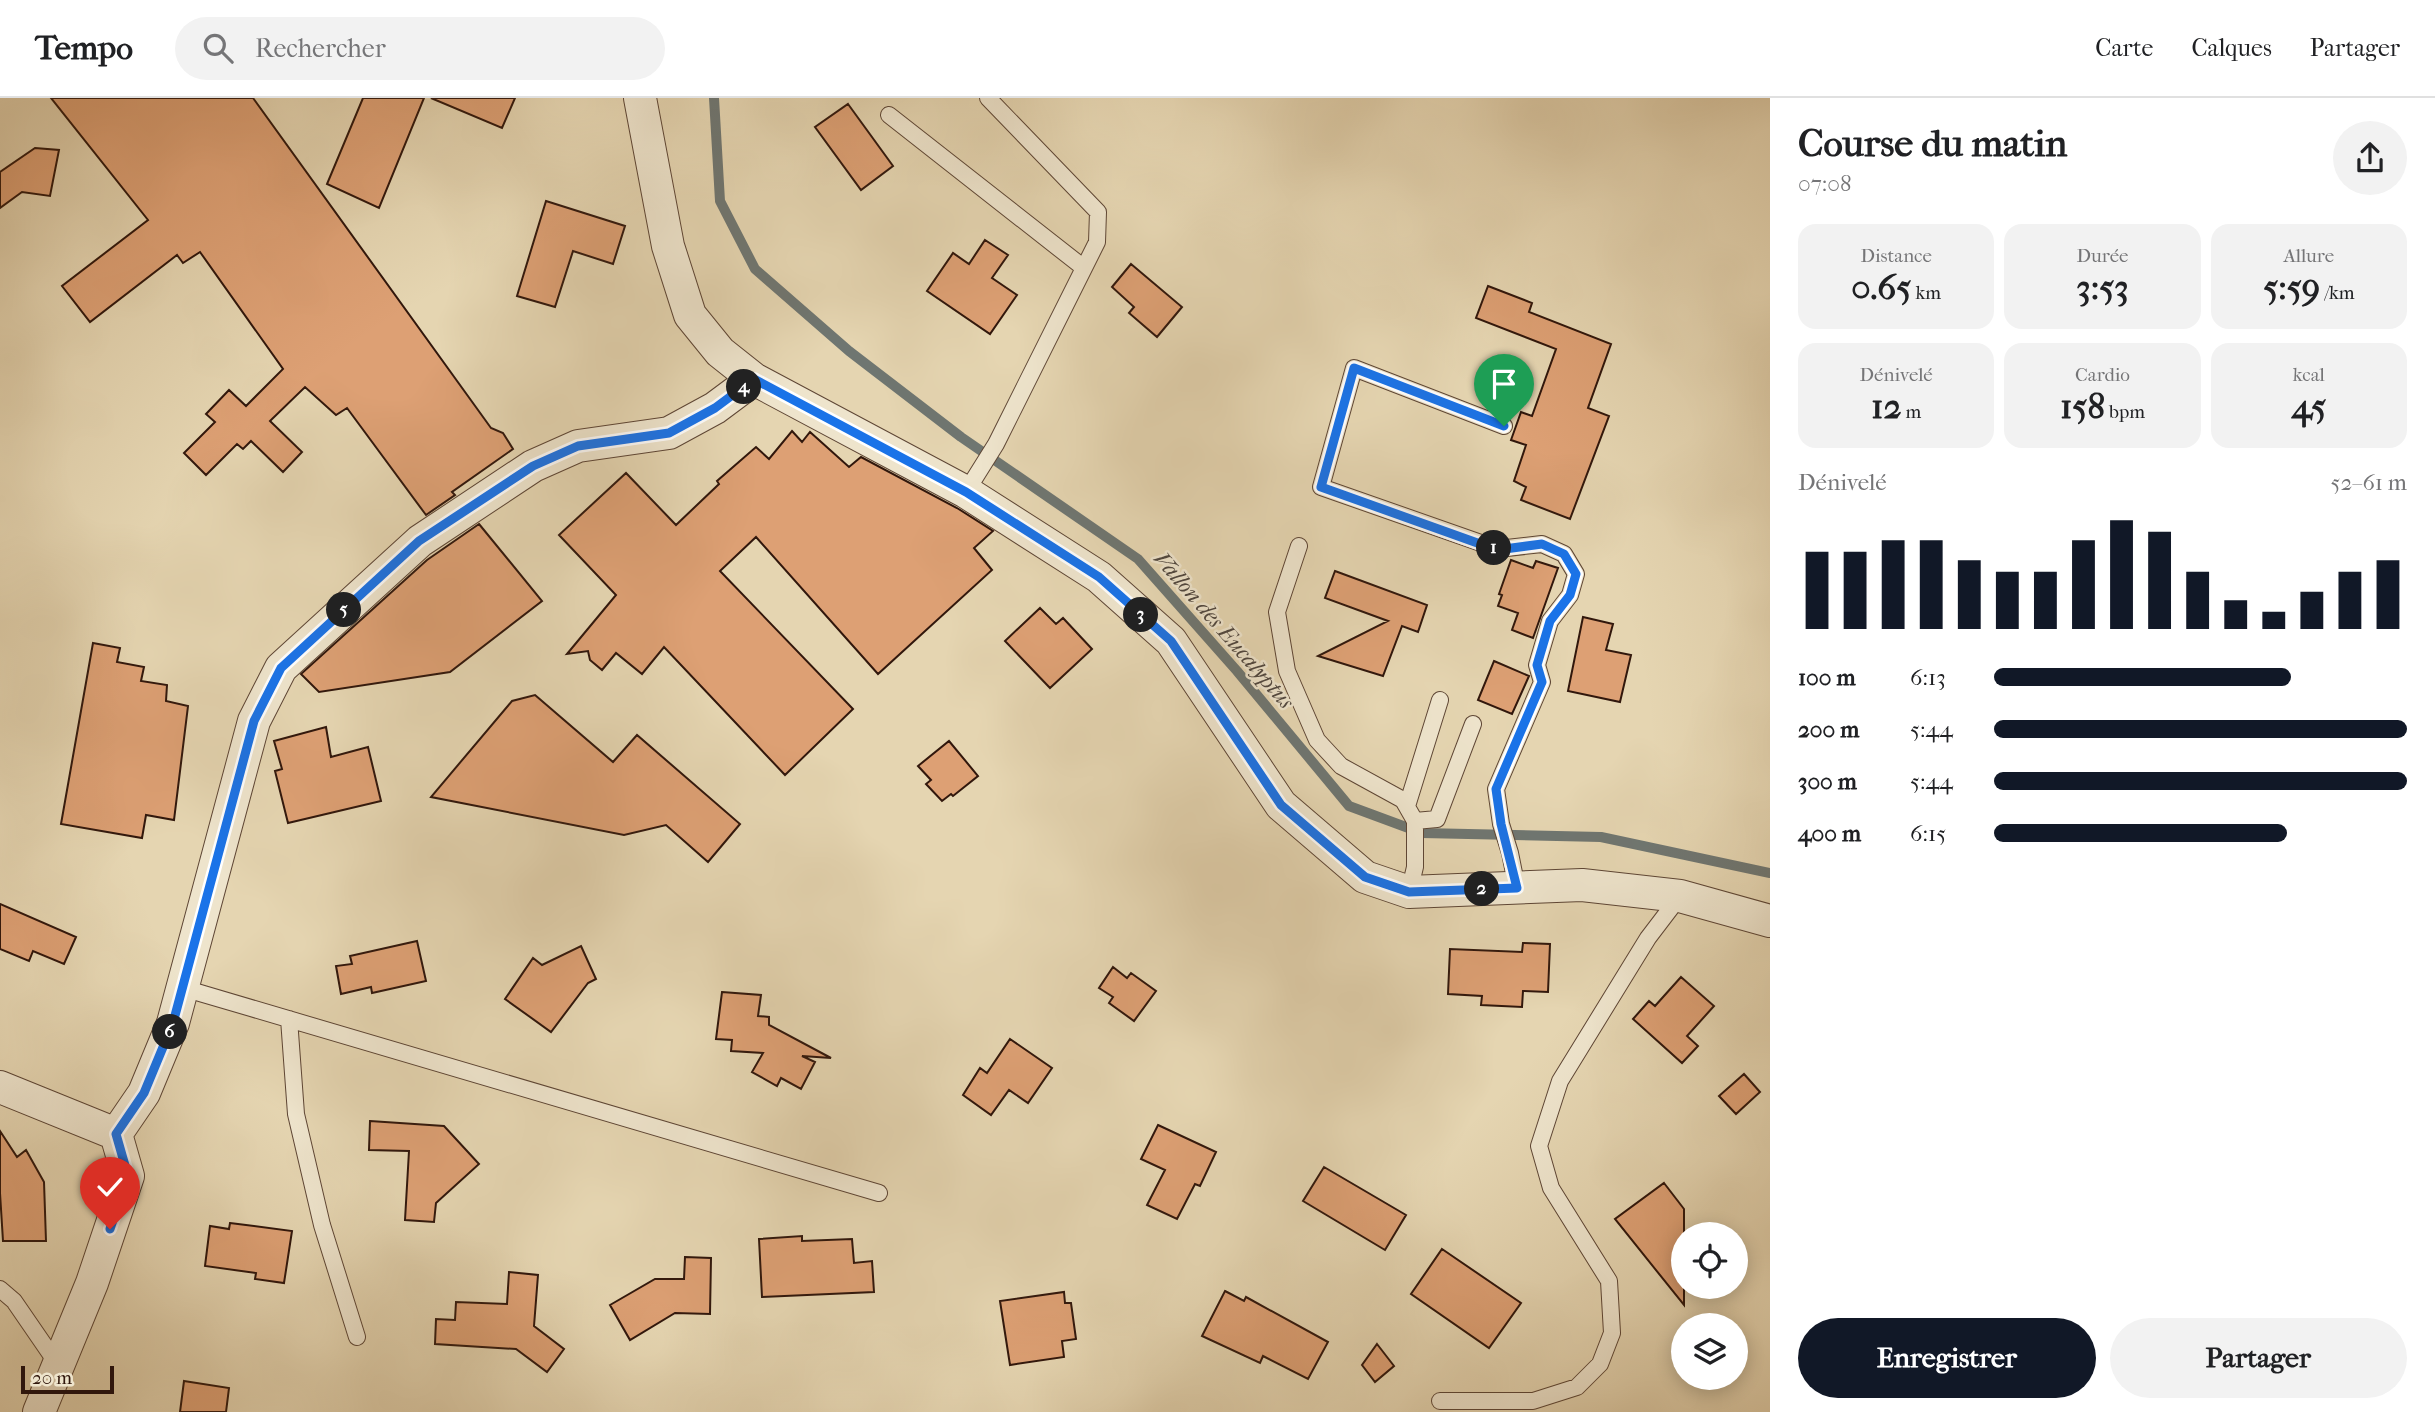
<!DOCTYPE html>
<html lang="fr">
<meta charset="utf-8">
<style>
:root{--surface:#fff;--page:#f2f2f2;--text:#202124;--muted:#757577;--line:#e0e0e0;--accent:#111827}
body{margin:0;font-family:"IM FELL French Canon",serif;background:var(--page);color:var(--text);height:100vh;display:flex;flex-direction:column;font-size:26px;white-space:nowrap}
*{box-sizing:border-box;margin:0}
p{font-size:23px;color:var(--muted)}
.icon{flex:none;width:38px;height:38px;fill:none;stroke:currentColor;stroke-width:2;stroke-linecap:round;stroke-linejoin:round}
.map{position:relative;flex:1;overflow:hidden}
.details{display:flex;flex-direction:column;background:var(--surface);width:665px}
.details>*{flex:none}
.tools{position:absolute;left:1671px;top:1124px;display:grid;gap:14px}
.tools a{display:grid;place-items:center;width:77px;height:77px;border-radius:50%;background:var(--surface);box-shadow:0 4px 18px #0003;font-size:35px}
.scale{position:absolute;left:21px;bottom:18px;width:93px;box-sizing:border-box;padding-left:7px;border:4px solid #31170c;border-top:0;font-size:19px;line-height:24px;white-space:nowrap;color:#31170c;-webkit-text-stroke:5px #eee4cc;paint-order:stroke}
.pin{position:absolute;display:grid;place-items:center;width:60px;height:60px;color:#fff;margin:-72px -30px;border-radius:50% 50% 50% 0;rotate:-45deg;box-shadow:0 0 7px #0007}
.pin .icon{rotate:45deg}
.km{position:absolute;width:35px;height:35px;margin:-18px;border-radius:50%;background:#222;color:#fff;font-size:19px;line-height:35px;text-align:center}
.round{display:grid;place-items:center;flex:none;width:74px;height:74px;border-radius:37px;background:var(--page)}
.head{display:flex;align-items:center;justify-content:space-between;height:119px;padding:0 28px}
h1{font-size:38px;font-weight:800;line-height:52px}
.stats{display:grid;grid-template-columns:repeat(3,1fr);gap:10px;height:119px;padding:7px 28px}
.stats div{display:grid;align-content:center;border-radius:18px;background:var(--page);text-align:center}
.stats b{font-size:35px;font-weight:800}
.stats small{font-size:19px;font-weight:400}
.stats p{font-size:19px}
.chart{height:196px;padding:14px 28px}
.chart p{display:flex;justify-content:space-between}
.chart svg{width:100%;height:126px;margin-top:7px;stroke:var(--accent);stroke-width:6}
.action{display:flex;gap:14px;margin-top:auto;padding:14px 28px}
.action a{flex:1;height:80px;border-radius:42px;background:var(--accent);color:#fff;font-size:28px;font-weight:800;line-height:80px;text-align:center}
.action a+a{background:var(--page);color:var(--text)}
ul{padding:0 28px;list-style:none;font-size:23px}
li{display:grid;grid-template-columns:112px 84px 1fr;align-items:center;height:52px}
li i{height:18px;border-radius:9px;background:var(--accent)}
header{display:flex;align-items:center;gap:42px;box-sizing:border-box;height:98px;padding:0 35px;background:var(--surface);border-bottom:2px solid var(--line)}
header strong{font-size:33px}
nav{display:flex;gap:38px;margin-inline-start:auto;font-size:24px}
.search{width:490px;height:63px;background:var(--page);display:flex;align-items:center;gap:18px;box-sizing:border-box;padding:0 24px;border-radius:38px;color:var(--muted);font-size:26px}
main{display:flex;flex:1;min-height:0}
.map>svg:first-child{display:block}
.lines{fill:none;stroke-linecap:round;stroke-linejoin:round}
.stream{stroke:#6f7671;stroke-width:10}
.building{fill:#dda074;stroke:#31170c;stroke-width:2}
.service-casing{stroke:#5e4635;stroke-width:18}
.minor-casing{stroke:#5e4635;stroke-width:34}
.service{stroke:#eee4cc;stroke-width:16}
.minor{stroke:#eee4cc;stroke-width:32}
.route-casing{stroke:#fff;stroke-width:14}
.route{stroke:#1a73e8;stroke-width:9}
.labels{text-anchor:middle;dominant-baseline:central;stroke-width:5;stroke-linejoin:round;paint-order:stroke}
.water-label{font-size:23px;font-style:italic;fill:#50473f;stroke:#eee4cc}
</style>
<header>
<strong>Tempo</strong>
<div class="search"><svg class="icon" aria-label="search" viewBox="0 0 24 24"><circle cx="10" cy="10" r="6"/><path d="M15 15l6 6"/></svg>Rechercher</div>
<nav><a>Carte</a><a>Calques</a><a>Partager</a></nav>
</header>
<main>
<div class="map">
<svg width="1770" height="1314" viewBox="0 0 1770 1314">
<rect width="100%" height="100%" fill="#e5d5b1"/>
<filter id="stains"><feTurbulence type="fractalNoise" baseFrequency=".00286" numOctaves="4"/><feColorMatrix values="0 0 0 0 .2 0 0 0 0 .09 0 0 0 0 .02 0 0 0 .5 -.17"/></filter>
<radialGradient id="worn" r=".72"><stop offset=".6" stop-color="#630" stop-opacity="0"/><stop offset="1" stop-color="#630" stop-opacity=".3"/></radialGradient>
<g class="lines">
<path class="stream" d="M714,0L720,103L755,171L849,253L961,339L1138,461L1237,573L1349,708L1422,735L1601,739L1770,775"/>
</g>
<path class="building" d="M51,0H253L491,330L503,335L513,351L452,394L455,397L426,417L347,310L336,317L305,289L270,323L302,354L283,374L251,343L243,351L237,346L206,377L184,355L215,324L206,316L229,292L246,308L283,271L200,154L183,165L177,157L90,224L62,188L148,122Z
M363,0H424L379,110L327,86Z
M431,0H515L502,30Z
M848,6L893,68L861,92L815,29Z
M35,50L59,52L50,98L22,94L0,110V74Z
M546,103L625,128L613,166L573,153L555,209L517,198Z
M985,142L1008,157L992,180L1017,197L990,236L927,193L953,155L969,166Z
M1131,166L1182,209L1157,239L1129,215L1134,209L1112,189Z
M1488,188L1532,205L1529,214L1611,246L1588,310L1609,318L1570,421L1521,402L1526,389L1514,383L1526,347L1511,342L1521,314L1532,318L1556,251L1476,220Z
M792,333L802,344L810,334L849,369L861,359L957,410L993,433L974,450L992,472L878,576L756,439L720,473L853,611L785,677L664,549L642,576L616,555L602,572L590,562L588,553L567,556L616,497L559,437L626,375L676,427L719,386L717,383L756,349L769,361Z
M479,426L542,503L450,574L319,594L301,576L427,462Z
M1511,462L1533,470L1536,463L1558,470L1533,540L1512,532L1518,515L1498,508L1502,497L1499,496Z
M1335,473L1427,507L1418,534L1402,528L1383,578L1318,558L1388,523L1325,500Z
M1040,510L1056,526L1063,520L1092,551L1050,590L1005,543Z
M1583,519L1613,526L1606,552L1631,557L1620,604L1568,593Z
M93,545L120,550L117,564L144,569L141,583L167,587L166,603L188,608L174,722L146,717L142,740L61,726Z
M1494,563L1529,578L1512,616L1478,602Z
M535,597L613,664L637,637L740,726L708,764L666,727L624,737L431,699L512,603Z
M326,629L331,659L368,649L381,703L288,725L275,673L282,671L274,643Z
M949,643L978,678L953,698L951,696L942,703L926,686L931,682L918,668Z
M0,806L76,839L64,866L33,853L29,863L0,851Z
M417,843L426,883L372,895L371,889L341,896L336,868L352,866L350,858Z
M1523,845L1550,846L1548,894L1523,893L1522,909L1481,907L1482,898L1448,896L1450,851L1522,854Z
M581,848L596,881L588,885L551,934L505,901L533,860L542,867Z
M1113,869L1127,880L1131,875L1156,893L1134,923L1109,905L1113,899L1099,890Z
M1681,879L1714,908L1687,938L1698,948L1682,965L1633,921L1649,903L1655,908Z
M722,894L761,897L758,918L769,919V927L831,960L802,958L815,964L801,991L781,980L777,988L752,974L763,955L731,953L732,942L716,941Z
M1010,941L1052,970L1028,1005L1009,992L991,1017L963,997L980,970L987,975Z
M1744,976L1760,994L1736,1016L1719,998Z
M370,1023L444,1028L479,1066L436,1105L434,1124L405,1122L409,1053L369,1052Z
M1158,1027L1216,1054L1200,1088L1195,1086L1177,1121L1147,1107L1165,1072L1141,1061Z
M0,1033L17,1059L26,1052L44,1084L46,1143H3L0,1095Z
M1324,1069L1406,1117L1385,1152L1303,1103Z
M1664,1085L1684,1111V1207L1615,1121Z
M230,1125L292,1133L284,1185L255,1181L256,1175L205,1168L210,1128L229,1131Z
M802,1138V1143L852,1141L854,1165L872,1163L874,1194L762,1199L759,1141Z
M1442,1151L1521,1205L1489,1250L1411,1196Z
M685,1159L711,1160L710,1216L675,1215L630,1242L610,1207L655,1181H684Z
M509,1174L538,1177L534,1228L564,1251L547,1274L516,1251L435,1246L436,1221L455,1222L456,1204L507,1206Z
M1225,1193L1244,1203L1246,1199L1328,1244L1308,1281L1263,1258L1260,1265L1202,1238Z
M1064,1194L1065,1205H1071L1076,1241L1062,1243L1064,1259L1010,1267L1000,1203Z
M1377,1246L1394,1268L1375,1284L1362,1267Z
M184,1283L229,1290L226,1314H180Z"/>
<g class="lines">
<g class="service-casing">
<path id="service" d="M889,17L1084,170
M1504,328L1354,270L1321,389L1498,451L1542,446L1564,456L1576,476L1570,497L1550,523L1537,567L1542,584L1496,691L1501,726L1510,755L1517,790
M966,394L996,346L1097,144L1098,114L988,0
M1299,448L1277,514L1287,573L1317,642L1341,668L1403,702L1415,723V769L1409,794
M1407,708L1440,602
M1415,723L1437,721L1473,626
M183,890L879,1095
M289,921L296,1016L322,1127L357,1239
M0,1191L14,1203L58,1267
M1440,1303H1533L1577,1289L1600,1266L1612,1235L1609,1183L1551,1090L1539,1048L1560,983L1648,840L1680,798"/>
</g>
<g class="minor-casing">
<path id="minor" d="M640,0L668,148L690,217L720,254L754,281
M0,989L116,1036L128,1078L92,1185L39,1314
M116,1036L144,995L173,925L254,623L281,570L420,443L533,368L578,348L669,335L715,310L754,281L966,394L1099,479L1171,543L1281,707L1365,779L1409,794L1582,787L1680,798L1770,823"/>
</g>
<use href="#service" class="service"/>
<use href="#minor" class="minor"/>
</g>
<g class="lines">
<g class="route-casing">
<path id="route" d="M110,1131L128,1078L116,1036L144,995L173,925L254,623L281,570L419,443L533,368L578,348L669,335L715,310L754,281L966,394L1099,479L1171,543L1281,707L1365,779L1409,794L1517,790L1501,726L1496,691L1542,584L1537,567L1550,523L1570,497L1576,476L1564,456L1542,446L1497,452L1321,389L1354,270L1504,328"/>
</g>
<use href="#route" class="route"/>
</g>
<g class="labels">
<g class="water-label">
<text transform="translate(1224 532) rotate(49)">Vallon des Eucalyptus</text>
</g>
</g>
<rect width="100%" height="100%" filter="url(#stains)"/>
<rect width="100%" height="100%" fill="url(#worn)"/>
</svg>
<div class="tools">
<a><svg class="icon" aria-label="locate" viewBox="0 0 24 24"><circle cx="12" cy="12" r="6"/><path d="M12 2v4M12 18v4M2 12h4M18 12h4"/></svg></a>
<a><svg class="icon" aria-label="layers" viewBox="0 0 24 24"><path d="M12 4l9 5-9 5-9-5zM3 14l9 5 9-5"/></svg></a>
</div>
<div class="scale">20 m</div>
<div class="pin" style="left:1504px;top:328px;background:#1e9e55"><svg class="icon" aria-label="arrive" viewBox="0 0 24 24"><path d="M6 21V4h12l-3 4 3 4H6"/></svg></div>
<div class="pin" style="left:110px;top:1131px;background:#d93025"><svg class="icon" aria-label="check" viewBox="0 0 24 24"><path d="M5 12l5 5 9-10"/></svg></div>
<b class="km" style="left:1494px;top:450px">1</b>
<b class="km" style="left:1482px;top:791px">2</b>
<b class="km" style="left:1141px;top:517px">3</b>
<b class="km" style="left:744px;top:289px">4</b>
<b class="km" style="left:344px;top:512px">5</b>
<b class="km" style="left:170px;top:934px">6</b>
</div>
<section class="details">
<div class="head"><div><h1>Course du matin</h1><p>07:08</p></div><a class="round"><svg class="icon" aria-label="share" viewBox="0 0 24 24"><path d="M12 15V3M7 8l5-5 5 5M5 13v7h14v-7"/></svg></a></div>
<div class="stats">
<div><p>Distance</p><b>0.65<small> km</small></b></div>
<div><p>Durée</p><b>3:53</b></div>
<div><p>Allure</p><b>5:59<small> /km</small></b></div>
</div>
<div class="stats">
<div><p>Dénivelé</p><b>12<small> m</small></b></div>
<div><p>Cardio</p><b>158<small> bpm</small></b></div>
<div><p>kcal</p><b>45</b></div>
</div>
<div class="chart"><p><span>Dénivelé</span>52–61 m</p>
<svg viewBox="0 0 160 44" preserveAspectRatio="none"><path d="M5 44V17M15 44V17M25 44V13M35 44V13M45 44V20M55 44V24M65 44V24M75 44V13M85 44V6M95 44V10M105 44V24M115 44V34M125 44V38M135 44V31M145 44V24M155 44V20"/></svg>
</div>
<ul>
<li><b>100 m</b>6:13<i style="width:72%"></i></li>
<li><b>200 m</b>5:44<i style="width:100%"></i></li>
<li><b>300 m</b>5:44<i style="width:100%"></i></li>
<li><b>400 m</b>6:15<i style="width:71%"></i></li>
</ul>
<div class="action"><a>Enregistrer</a><a>Partager</a></div>
</section>
</main>
